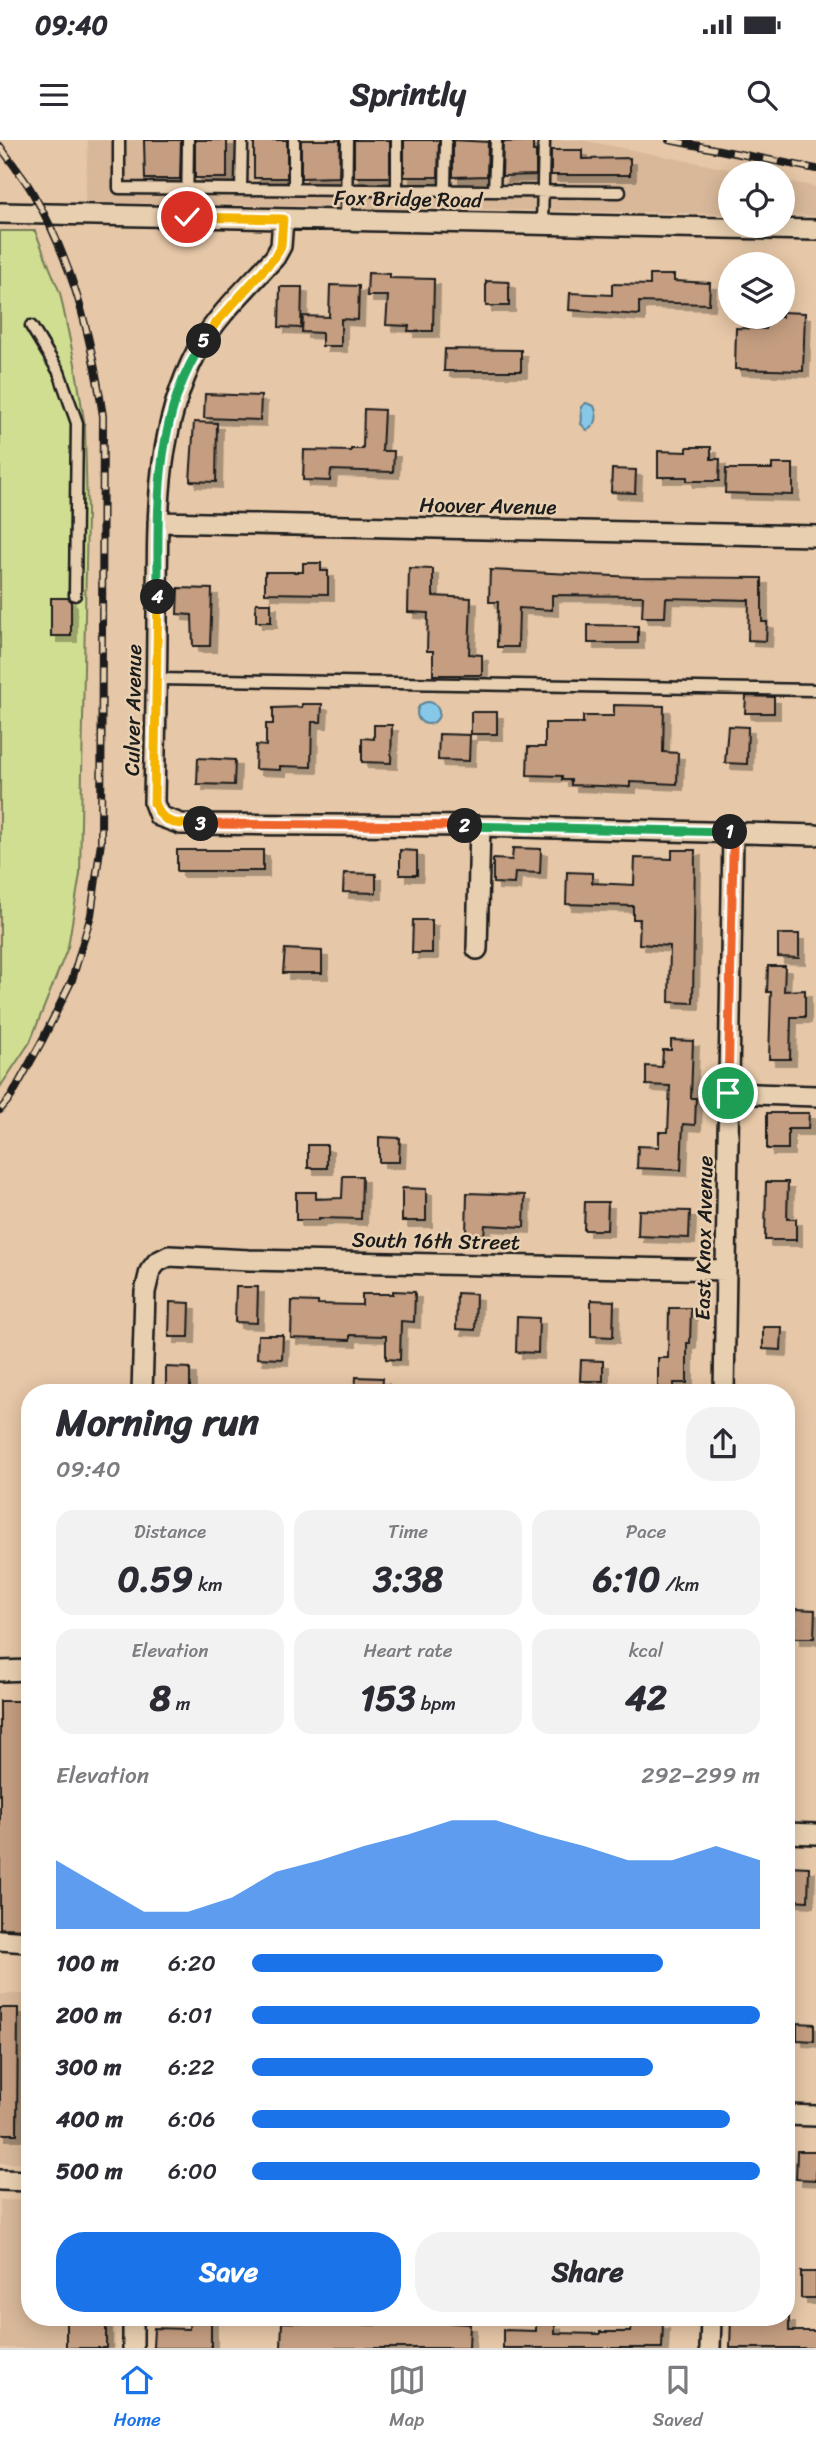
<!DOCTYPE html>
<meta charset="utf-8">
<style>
:root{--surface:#fff;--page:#f2f2f3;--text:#2b2b33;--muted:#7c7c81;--line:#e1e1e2;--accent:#1a73e8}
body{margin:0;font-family:Sriracha,sans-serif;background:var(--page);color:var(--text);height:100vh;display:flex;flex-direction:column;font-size:26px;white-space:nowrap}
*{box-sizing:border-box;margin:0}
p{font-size:23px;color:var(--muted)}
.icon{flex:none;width:38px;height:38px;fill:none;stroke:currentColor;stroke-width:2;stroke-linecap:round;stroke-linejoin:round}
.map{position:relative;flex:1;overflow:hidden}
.side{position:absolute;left:21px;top:1244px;width:774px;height:942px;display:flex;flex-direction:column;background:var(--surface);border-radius:28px;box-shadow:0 4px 18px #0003}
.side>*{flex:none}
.fabs{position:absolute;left:718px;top:21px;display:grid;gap:14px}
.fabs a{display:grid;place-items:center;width:77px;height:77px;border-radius:50%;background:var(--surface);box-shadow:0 4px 18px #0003;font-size:35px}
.pin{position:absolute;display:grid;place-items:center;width:60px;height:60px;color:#fff;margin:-30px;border:4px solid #fff;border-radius:50%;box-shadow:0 2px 7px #0007}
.km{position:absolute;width:35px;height:35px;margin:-18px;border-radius:50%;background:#222;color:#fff;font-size:19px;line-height:35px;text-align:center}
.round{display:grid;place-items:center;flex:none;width:74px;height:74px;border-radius:28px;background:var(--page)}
.headline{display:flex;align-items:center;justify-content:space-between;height:119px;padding:0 35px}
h1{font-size:38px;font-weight:800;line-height:52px}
.metrics{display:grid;grid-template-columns:repeat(3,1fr);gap:10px;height:119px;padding:7px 35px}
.metrics div{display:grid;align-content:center;border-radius:18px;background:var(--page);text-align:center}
.metrics b{font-size:35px;font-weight:800}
.metrics small{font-size:19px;font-weight:400}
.metrics p{font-size:19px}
.chart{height:196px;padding:14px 35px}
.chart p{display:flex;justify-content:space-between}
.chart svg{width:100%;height:126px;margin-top:7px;fill:var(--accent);opacity:.7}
.button{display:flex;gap:14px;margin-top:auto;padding:14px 35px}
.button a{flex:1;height:80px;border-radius:28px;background:var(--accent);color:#fff;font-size:28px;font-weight:800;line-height:80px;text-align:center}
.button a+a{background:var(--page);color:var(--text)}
ul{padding:0 35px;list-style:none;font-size:23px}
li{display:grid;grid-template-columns:112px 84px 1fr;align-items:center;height:52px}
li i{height:18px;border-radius:9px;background:var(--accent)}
.status{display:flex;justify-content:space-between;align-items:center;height:49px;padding:0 35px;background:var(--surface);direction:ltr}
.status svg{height:19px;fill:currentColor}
header{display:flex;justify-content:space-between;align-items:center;height:91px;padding:0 35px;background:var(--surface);font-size:32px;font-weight:800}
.menu{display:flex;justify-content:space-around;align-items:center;height:98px;border-top:2px solid var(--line);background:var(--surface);font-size:19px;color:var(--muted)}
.menu a{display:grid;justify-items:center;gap:4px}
.menu .on{color:var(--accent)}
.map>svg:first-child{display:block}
.built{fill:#d8b899}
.green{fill:#d0de92;stroke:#767d57;stroke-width:2}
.water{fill:#87c8e8;stroke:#5c8396;stroke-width:2}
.building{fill:#c59e81;stroke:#1c1c1c;stroke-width:2;filter:url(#shadow)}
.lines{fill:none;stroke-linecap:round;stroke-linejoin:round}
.service-casing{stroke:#1c1c1c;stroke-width:15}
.minor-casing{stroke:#1c1c1c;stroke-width:24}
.service{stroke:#e8cfb0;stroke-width:10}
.minor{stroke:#e8cfb0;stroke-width:19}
.rail-casing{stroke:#1c1c1c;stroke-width:8}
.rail{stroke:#e8cfb0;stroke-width:5;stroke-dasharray:16;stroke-linecap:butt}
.split-1-casing{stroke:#fff;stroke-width:14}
.split-2-casing{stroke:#fff;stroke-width:14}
.split-3-casing{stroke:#fff;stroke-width:14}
.split-4-casing{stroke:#fff;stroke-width:14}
.split-5-casing{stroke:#fff;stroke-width:14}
.split-6-casing{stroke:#fff;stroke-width:14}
.split-1{stroke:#f0652b;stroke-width:9}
.split-2{stroke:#22a559;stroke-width:9}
.split-3{stroke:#f0652b;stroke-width:9}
.split-4{stroke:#f5b400;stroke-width:9}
.split-5{stroke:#22a559;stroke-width:9}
.split-6{stroke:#f5b400;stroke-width:9}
.labels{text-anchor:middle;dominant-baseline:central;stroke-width:5;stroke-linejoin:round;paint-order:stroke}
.street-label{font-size:21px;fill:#1c1c1c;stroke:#e8cfb0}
</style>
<div class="status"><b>09:40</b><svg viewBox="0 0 49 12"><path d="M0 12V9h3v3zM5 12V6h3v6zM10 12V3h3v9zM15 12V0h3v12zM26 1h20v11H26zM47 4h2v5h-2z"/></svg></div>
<header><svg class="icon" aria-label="menu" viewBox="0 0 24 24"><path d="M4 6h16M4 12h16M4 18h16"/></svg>Sprintly<svg class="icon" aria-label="search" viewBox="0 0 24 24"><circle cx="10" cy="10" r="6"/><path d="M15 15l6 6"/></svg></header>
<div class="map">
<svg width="816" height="2208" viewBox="0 0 816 2208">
<defs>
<filter id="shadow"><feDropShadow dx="6" dy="6" stdDeviation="0" flood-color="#0004"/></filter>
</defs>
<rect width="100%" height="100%" fill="#e6c7a7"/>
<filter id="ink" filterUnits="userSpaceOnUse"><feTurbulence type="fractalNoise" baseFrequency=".0143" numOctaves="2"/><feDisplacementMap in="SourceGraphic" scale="14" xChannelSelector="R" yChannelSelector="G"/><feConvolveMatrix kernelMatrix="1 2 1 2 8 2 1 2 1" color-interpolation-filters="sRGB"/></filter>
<g filter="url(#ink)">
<path class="built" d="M88,0H582L748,33H730V74L85,62Z
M782,40L816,47V76L782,75Z
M0,1854H30V2023H0Z
M0,2060L30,2061V2177H115V2208H0Z"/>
<path class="green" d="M0,91H35L60,153L75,224L85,287L87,373L80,734L68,807L30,902L0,947Z"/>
<path class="water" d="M586,263L594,266C598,275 598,285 587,290L581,284C583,278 581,274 581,267Z
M417 573a11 11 0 1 1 22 0a11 11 0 1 1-22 0Z"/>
<path class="building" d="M144,0H181L180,39H145Z
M195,0H227V38H195Z
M254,0H287V38H254Z
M301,0H340L339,37L301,38Z
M354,0H390V37H354Z
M404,0H439L438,37H404Z
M453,0L488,2L487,36L453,37Z
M533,1V11H536V35L502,36L503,2Z
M551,10H582V19L630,18V35H551Z
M368,133L390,134V138L434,139L433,191H408L409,186L386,185L388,156H367Z
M650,135H674V141L710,143L709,164L639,162V175L569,170L570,153L612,155V144L650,145Z
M486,141L509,142V166H486Z
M330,145L359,146L358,180L341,179V206H322V193L302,192L303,176L329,177Z
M280,147H302L301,188L279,187Z
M782,172L805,173L803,231L735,229L736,188L766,189L767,177H782Z
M445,209L521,210V231H444Z
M205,254L261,256L260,280L204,278Z
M364,269L384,270L382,311H394L393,332L331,330L330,341L303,340L304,310L351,311V309H363Z
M194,282L217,283L216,342L190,341Z
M687,307H711V319H720L719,341H687V337H658V311L687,312Z
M772,324H793V355L725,353L726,329H772Z
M612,329L636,330L635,353L611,352Z
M303,423H321V431H328V454L265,453V432H303Z
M409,428L433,429V456L471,458L469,514L482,515V535H433V511H427L428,473L408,472Z
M490,430L635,437L762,438V482H767L766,501L748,500L749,460L666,458L665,477H642L643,456L552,455V470L519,468L518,507H497L498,462H489Z
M178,448L212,449L210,506H193L192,475L177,474Z
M51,458H68L71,461V496H51Z
M256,463H271V482H256Z
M588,485L638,486V503H588Z
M746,556L774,557V573H745Z
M302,564H322L321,582H312L311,627L280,626V630L255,629L256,605L266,606V584H273V568L302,567Z
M614,565L664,566L663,612L678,613L677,644L630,642V647L571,645V640H562V636L527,635L528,607H545V583H583V576H614Z
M471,572H497V594H471Z
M374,585H392L391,623L362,622V598L374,599Z
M728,586L748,587L747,624L725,623Z
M439,594L470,595L469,621L438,620Z
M198,618L235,620L234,645L197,644Z
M513,708L541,709L540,733L515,732L514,744L493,743V719L512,720Z
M177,710H263V731H177Z
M400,710L417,711V735H400Z
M672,710H695L693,863L669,862L670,806L639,804L640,779H633V766L566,764L567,732L592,733V743L634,745L635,718L672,719Z
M344,733L376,734V753L343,752Z
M413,780H432V813H412Z
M778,794H799V818L778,817Z
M285,809L322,811V833H283Z
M768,826H785L784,851L805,850V877H791L790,919H769L771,852H767Z
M671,900L693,901L691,958H696L695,985L683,984L681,1030L637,1028L638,1006L659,1007V992H668L670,946L646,945V926L662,927L663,910H671Z
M767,973H809L808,989H788V1009H767Z
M379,997L400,998L399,1022H379Z
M308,1005H327V1028H308Z
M343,1036H362L361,1079L319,1078V1080H296V1052H316V1059L342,1058Z
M766,1042H788L787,1079H796V1100H765Z
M402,1048L426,1049V1081H402Z
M467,1053L525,1055L524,1087L485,1085L484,1095L466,1094Z
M585,1062H608L607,1090H584Z
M639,1070L690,1071L689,1098L638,1096Z
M236,1147H258L257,1183L235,1182Z
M393,1151L415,1152L414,1182L401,1181L400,1220L386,1219V1196L350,1195V1200L291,1198L292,1161L318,1162V1164L362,1165V1154H393Z
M457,1153L476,1154L475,1190L456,1189Z
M591,1160L614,1161L613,1197L591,1196Z
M170,1162L190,1163L189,1197H169Z
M669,1168H691L690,1203H687V1243H674V1253H658V1218H668Z
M517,1177L539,1178L538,1213L516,1212Z
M763,1187H782L781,1210L763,1209Z
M258,1195H283L282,1219L257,1218Z
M581,1220L603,1221V1241H580Z
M166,1227L190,1228V1253H166Z
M356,1237L383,1238L382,1253H355Z
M795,1469L815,1470L814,1498H794Z
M0,1561H30V1789L0,1788Z
M788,1726L809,1727L808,1761L787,1760Z
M0,1868H18L17,1994H0Z
M797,1883L814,1884V1901L797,1900Z
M797,2011H816V2040L796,2039Z
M801,2132H816V2158H801Z
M66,2177H106V2208H66Z
M190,2177H211V2208H153L154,2188L189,2189Z
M319,2177H333V2184L376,2185V2180H404L470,2184L469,2208H281L282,2182L318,2183Z
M731,2177H789V2191H816V2208H730Z
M632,2182L663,2183L662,2208H503V2190L536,2191V2183H555V2193L600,2194V2192H631Z"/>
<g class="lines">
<g class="service-casing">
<path id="service" d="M119,0V48L620,52
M241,49L242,0
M294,49V0
M397,50V0
M445,50L446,0
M494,51L496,0
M187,77L188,0
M346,80L347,0
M542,84L544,0
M31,186L59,232L77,283L75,455
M157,539L816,550"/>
</g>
<g class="minor-casing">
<path id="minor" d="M0,73L816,90
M283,79L281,106L275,117C248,147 216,176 197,211C153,294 158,386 157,477C157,539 155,601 154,663L159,676L181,684L480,686L816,695
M158,382L816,396
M477,809L480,686
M728,953L816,956
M142,1253L145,1152L150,1131L157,1122L169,1116L249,1120L726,1130
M724,1253L733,692
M0,1531L30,1530
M786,1693L816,1694
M0,1800L27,1802
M786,1975L816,1976
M0,2040L30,2041
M133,2208V2177
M710,2208L711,2177"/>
</g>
<use href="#service" class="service"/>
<use href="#minor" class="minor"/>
<g class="rail-casing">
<path id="rail" d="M669,0L816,29
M0,6C10,21 22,35 31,50C73,121 91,196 103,276L101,702L91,775L72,840L43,899L11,957L0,970"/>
</g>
<use href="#rail" class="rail"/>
</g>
</g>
<g class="lines" filter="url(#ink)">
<g class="split-1-casing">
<path id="split-1" d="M728,953L733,711V692H730"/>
</g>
<g class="split-2-casing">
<path id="split-2" d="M465,686L730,692"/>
</g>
<g class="split-3-casing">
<path id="split-3" d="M201,684L465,686"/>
</g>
<g class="split-4-casing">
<path id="split-4" d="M158,457L154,663C164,687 178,684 201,684"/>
</g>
<g class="split-5-casing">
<path id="split-5" d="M158,457C158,370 153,276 204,201"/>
</g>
<g class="split-6-casing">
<path id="split-6" d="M187,77L283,79L281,106L275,117L216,183L204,201"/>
</g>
<use href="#split-1" class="split-1"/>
<use href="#split-2" class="split-2"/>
<use href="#split-3" class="split-3"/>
<use href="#split-4" class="split-4"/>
<use href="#split-5" class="split-5"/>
<use href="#split-6" class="split-6"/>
</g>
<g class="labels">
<g class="street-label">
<text transform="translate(408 59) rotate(1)">Fox Bridge Road</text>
<text transform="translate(488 366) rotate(1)">Hoover Avenue</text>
<text transform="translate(133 570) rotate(-89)">Culver Avenue</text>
<text transform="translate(704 1098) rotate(-89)">East Knox Avenue</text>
<text transform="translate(436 1101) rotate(1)">South 16th Street</text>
</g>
</g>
</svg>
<div class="fabs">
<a><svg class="icon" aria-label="locate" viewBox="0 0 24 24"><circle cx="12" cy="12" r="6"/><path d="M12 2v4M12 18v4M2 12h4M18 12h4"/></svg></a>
<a><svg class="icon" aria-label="layers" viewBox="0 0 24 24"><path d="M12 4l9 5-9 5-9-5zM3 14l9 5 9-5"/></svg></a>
</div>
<div class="pin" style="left:728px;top:953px;background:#1e9e55"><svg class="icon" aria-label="arrive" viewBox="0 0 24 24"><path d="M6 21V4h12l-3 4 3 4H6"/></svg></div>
<div class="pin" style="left:187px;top:77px;background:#d93025"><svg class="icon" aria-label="check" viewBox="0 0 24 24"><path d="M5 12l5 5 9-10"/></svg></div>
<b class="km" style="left:730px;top:692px">1</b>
<b class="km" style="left:465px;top:686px">2</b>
<b class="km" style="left:201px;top:684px">3</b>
<b class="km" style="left:158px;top:457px">4</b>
<b class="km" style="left:204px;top:201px">5</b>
<section class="side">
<div class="headline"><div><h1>Morning run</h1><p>09:40</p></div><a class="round"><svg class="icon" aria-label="share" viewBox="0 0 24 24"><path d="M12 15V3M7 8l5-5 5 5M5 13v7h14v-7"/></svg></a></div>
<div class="metrics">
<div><p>Distance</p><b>0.59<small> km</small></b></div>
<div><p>Time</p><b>3:38</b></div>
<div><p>Pace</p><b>6:10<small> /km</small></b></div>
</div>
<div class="metrics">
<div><p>Elevation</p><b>8<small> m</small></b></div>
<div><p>Heart rate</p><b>153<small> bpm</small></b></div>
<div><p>kcal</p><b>42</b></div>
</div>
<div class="chart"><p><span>Elevation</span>292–299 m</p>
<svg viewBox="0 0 160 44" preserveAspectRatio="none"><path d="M0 44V20L10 29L20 38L30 38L40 33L50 24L60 20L70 15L80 11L90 6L100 6L110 11L120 15L130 20L140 20L150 15L160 20V44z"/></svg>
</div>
<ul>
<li><b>100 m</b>6:20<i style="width:81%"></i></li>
<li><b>200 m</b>6:01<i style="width:100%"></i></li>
<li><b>300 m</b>6:22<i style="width:79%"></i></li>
<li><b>400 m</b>6:06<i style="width:94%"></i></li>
<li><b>500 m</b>6:00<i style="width:100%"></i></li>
</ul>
<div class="button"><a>Save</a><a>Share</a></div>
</section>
</div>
<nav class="menu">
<a class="on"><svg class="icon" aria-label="home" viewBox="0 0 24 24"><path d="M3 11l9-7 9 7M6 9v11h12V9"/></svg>Home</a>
<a><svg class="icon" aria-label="map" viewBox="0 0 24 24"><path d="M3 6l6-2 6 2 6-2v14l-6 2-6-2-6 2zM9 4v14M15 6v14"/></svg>Map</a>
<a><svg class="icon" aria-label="saved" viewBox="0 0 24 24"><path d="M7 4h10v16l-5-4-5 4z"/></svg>Saved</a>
</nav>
